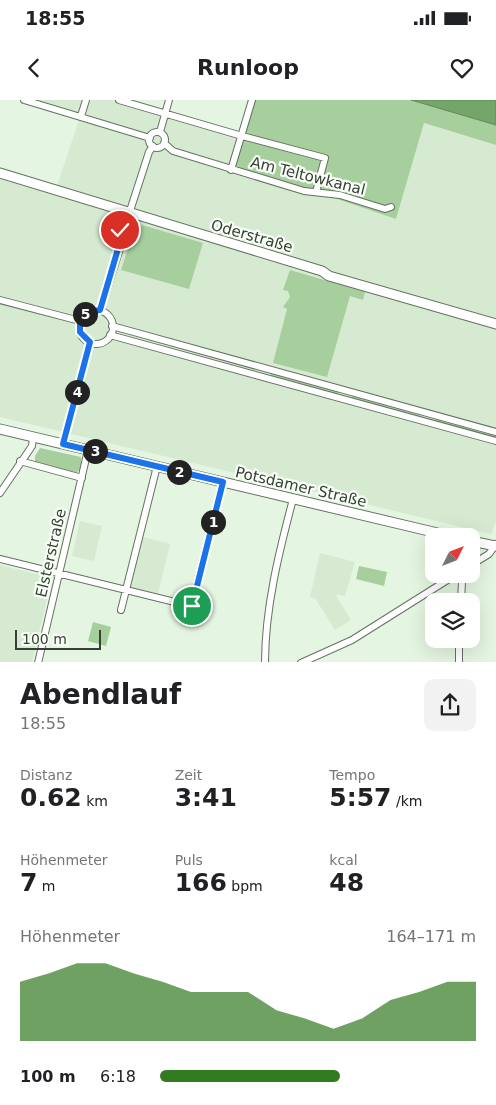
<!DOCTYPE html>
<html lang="de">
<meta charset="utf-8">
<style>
:root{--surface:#fff;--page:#f2f2f2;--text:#202124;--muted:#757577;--accent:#337b21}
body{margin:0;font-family:"DejaVu Sans",sans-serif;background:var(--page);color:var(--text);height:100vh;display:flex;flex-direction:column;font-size:19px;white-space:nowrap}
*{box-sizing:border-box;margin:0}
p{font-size:16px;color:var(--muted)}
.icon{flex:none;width:28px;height:28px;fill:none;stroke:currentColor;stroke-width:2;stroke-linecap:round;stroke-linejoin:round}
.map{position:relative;height:562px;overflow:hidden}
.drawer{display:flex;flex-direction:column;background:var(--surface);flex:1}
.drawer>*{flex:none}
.needle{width:32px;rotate:48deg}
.fabs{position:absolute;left:425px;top:428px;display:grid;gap:10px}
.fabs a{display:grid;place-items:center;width:55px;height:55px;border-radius:10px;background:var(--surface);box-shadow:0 5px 20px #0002;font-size:25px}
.scale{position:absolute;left:15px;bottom:12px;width:86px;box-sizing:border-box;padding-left:5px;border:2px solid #393f37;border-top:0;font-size:14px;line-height:18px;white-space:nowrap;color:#393f37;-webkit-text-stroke:4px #f8fff7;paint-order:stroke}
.pin{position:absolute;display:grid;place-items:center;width:42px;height:42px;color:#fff;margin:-21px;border:2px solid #fff;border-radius:50%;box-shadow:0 1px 5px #0007}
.km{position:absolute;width:25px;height:25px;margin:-12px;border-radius:50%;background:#222;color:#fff;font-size:14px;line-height:25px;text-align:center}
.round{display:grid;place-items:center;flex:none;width:52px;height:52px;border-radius:10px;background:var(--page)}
.head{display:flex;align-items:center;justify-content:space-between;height:85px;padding:0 20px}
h1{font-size:28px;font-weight:800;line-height:38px}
.stats{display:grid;grid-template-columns:repeat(3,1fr);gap:8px;height:85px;padding:5px 20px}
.stats div{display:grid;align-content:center}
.stats b{font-size:25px;font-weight:800}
.stats small{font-size:14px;font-weight:400}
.stats p{font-size:14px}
.chart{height:140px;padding:10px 20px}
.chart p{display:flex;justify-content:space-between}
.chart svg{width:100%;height:90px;margin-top:5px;fill:var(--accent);opacity:.7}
ul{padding:0 20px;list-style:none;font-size:16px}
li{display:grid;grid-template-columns:80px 60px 1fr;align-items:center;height:38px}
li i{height:12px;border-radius:6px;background:var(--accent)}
.status{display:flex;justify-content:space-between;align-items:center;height:35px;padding:0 25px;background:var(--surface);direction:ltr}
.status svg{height:14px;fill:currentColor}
header{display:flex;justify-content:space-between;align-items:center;height:65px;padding:0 20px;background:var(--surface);font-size:22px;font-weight:800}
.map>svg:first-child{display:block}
.built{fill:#d5ead0}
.green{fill:#a6cf9d}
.water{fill:#73a668;stroke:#628759}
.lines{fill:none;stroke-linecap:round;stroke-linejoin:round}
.street-casing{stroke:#647261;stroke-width:8}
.secondary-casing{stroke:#647261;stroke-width:11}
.street{stroke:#fff;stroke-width:6}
.secondary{stroke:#fff;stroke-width:9}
.route-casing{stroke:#fff;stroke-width:10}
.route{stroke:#1a73e8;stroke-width:6}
.labels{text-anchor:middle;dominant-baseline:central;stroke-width:4.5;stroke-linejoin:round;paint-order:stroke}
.street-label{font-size:15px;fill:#393f37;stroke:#f8fff7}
</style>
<div class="status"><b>18:55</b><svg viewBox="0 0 49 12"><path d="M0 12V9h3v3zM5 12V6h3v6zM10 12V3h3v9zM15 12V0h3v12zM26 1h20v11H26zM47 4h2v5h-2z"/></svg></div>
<header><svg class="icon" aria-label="back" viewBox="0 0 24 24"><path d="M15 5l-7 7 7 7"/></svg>Runloop<svg class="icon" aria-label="heart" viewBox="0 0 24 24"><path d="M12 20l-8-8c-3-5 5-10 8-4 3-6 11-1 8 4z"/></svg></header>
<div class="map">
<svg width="496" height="563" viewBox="0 0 496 563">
<rect width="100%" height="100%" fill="#e4f5e1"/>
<path class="built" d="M24,0H119L242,36L316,92L396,119L424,23L496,45V422L491,434L0,317V67L57,86L80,17Z
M80,421L102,426L94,461L72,456Z
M143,437L170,444L158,494L130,487Z
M320,453L355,462L345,496L335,494L351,520L335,530L315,498L310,497Z
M0,465L52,478L32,562H0Z"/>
<path class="green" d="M252,0H411L496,25V45L424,23L396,119L316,92L231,70Z
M142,125L203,143L189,189L121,170L134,130Z
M290,170L365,192L363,200L350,196L327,277L273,263L287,209L283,207L290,197L288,191L283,190Z
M270,273L339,291V292L337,294L272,276Z
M352,295L420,314L421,316L352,298Z
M436,318L496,334V338L435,321Z
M40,348L81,357V368L76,373L35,363V356Z
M359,466L387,472L384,486L356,479Z
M93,522L111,527L106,546L88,541Z"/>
<path class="water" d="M411,0H496V25Z"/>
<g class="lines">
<g class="street-casing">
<path id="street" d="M24,0L150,38
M119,0L242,36L325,58L316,92
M81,16L86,0
M160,32L169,0
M149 40a8 8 0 1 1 16 0a8 8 0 1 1-16 0Z
M164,43L173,51L304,91L340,95L385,109L391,107
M231,70L252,0
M129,114L149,52L153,46
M120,140V124L123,112
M0,200L80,221
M79 227a17 17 0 1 1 34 0a17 17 0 1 1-34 0Z
M100,211L131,114
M112,226L496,332
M110,235L496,341
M63,344L90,242
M20,361L82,378
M0,393L32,346L33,337
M471,448L474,455L471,462
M0,459L191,506L223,382
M471,465L489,454L496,444
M460,474L462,482L461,501
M121,510L157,366
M459,539V563
M38,563L88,350
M265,563C265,508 279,452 293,399
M301,563L352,540L457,474"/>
</g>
<g class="secondary-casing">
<path id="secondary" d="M0,73L322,171L329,176L496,224
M0,329L450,436
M471,441L496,446"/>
</g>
<use href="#street" class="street"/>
<use href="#secondary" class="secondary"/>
</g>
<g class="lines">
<g class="route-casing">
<path id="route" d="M120,130V142L100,210L88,212L80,221V232L90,242L63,344L223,382L192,506"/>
</g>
<use href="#route" class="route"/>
</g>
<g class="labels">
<g class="street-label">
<text transform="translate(308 76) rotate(14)">Am Teltowkanal</text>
<text transform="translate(252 136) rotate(16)">Oderstraße</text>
<text transform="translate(301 387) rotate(13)">Potsdamer Straße</text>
<text transform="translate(51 453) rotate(-77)">Elsterstraße</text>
</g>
</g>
</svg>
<div class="fabs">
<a><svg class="needle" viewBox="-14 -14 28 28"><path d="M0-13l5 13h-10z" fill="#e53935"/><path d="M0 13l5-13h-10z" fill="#757577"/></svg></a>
<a><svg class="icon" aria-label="layers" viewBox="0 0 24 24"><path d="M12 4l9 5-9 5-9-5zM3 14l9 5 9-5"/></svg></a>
</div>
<div class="scale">100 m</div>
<div class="pin" style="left:192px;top:506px;background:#1e9e55"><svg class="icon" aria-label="arrive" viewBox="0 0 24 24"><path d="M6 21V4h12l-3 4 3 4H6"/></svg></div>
<div class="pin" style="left:120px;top:130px;background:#d93025"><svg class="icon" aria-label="check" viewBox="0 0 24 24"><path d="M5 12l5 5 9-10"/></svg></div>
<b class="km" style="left:213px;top:422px">1</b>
<b class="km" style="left:179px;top:372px">2</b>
<b class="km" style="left:95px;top:351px">3</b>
<b class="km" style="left:77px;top:292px">4</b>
<b class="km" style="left:85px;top:214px">5</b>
</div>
<section class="drawer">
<div class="head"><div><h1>Abendlauf</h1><p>18:55</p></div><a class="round"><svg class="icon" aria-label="share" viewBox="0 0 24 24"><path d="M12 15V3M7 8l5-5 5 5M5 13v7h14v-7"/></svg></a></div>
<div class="stats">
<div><p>Distanz</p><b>0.62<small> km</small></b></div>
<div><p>Zeit</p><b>3:41</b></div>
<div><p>Tempo</p><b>5:57<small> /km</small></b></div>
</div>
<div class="stats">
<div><p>Höhenmeter</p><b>7<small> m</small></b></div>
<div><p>Puls</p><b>166<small> bpm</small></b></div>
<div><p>kcal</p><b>48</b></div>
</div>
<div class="chart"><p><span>Höhenmeter</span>164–171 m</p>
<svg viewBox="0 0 160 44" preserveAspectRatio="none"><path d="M0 44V15L10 11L20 6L30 6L40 11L50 15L60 20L70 20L80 20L90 29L100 33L110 38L120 33L130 24L140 20L150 15L160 15V44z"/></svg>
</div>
<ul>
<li><b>100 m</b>6:18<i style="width:57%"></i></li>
</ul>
</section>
